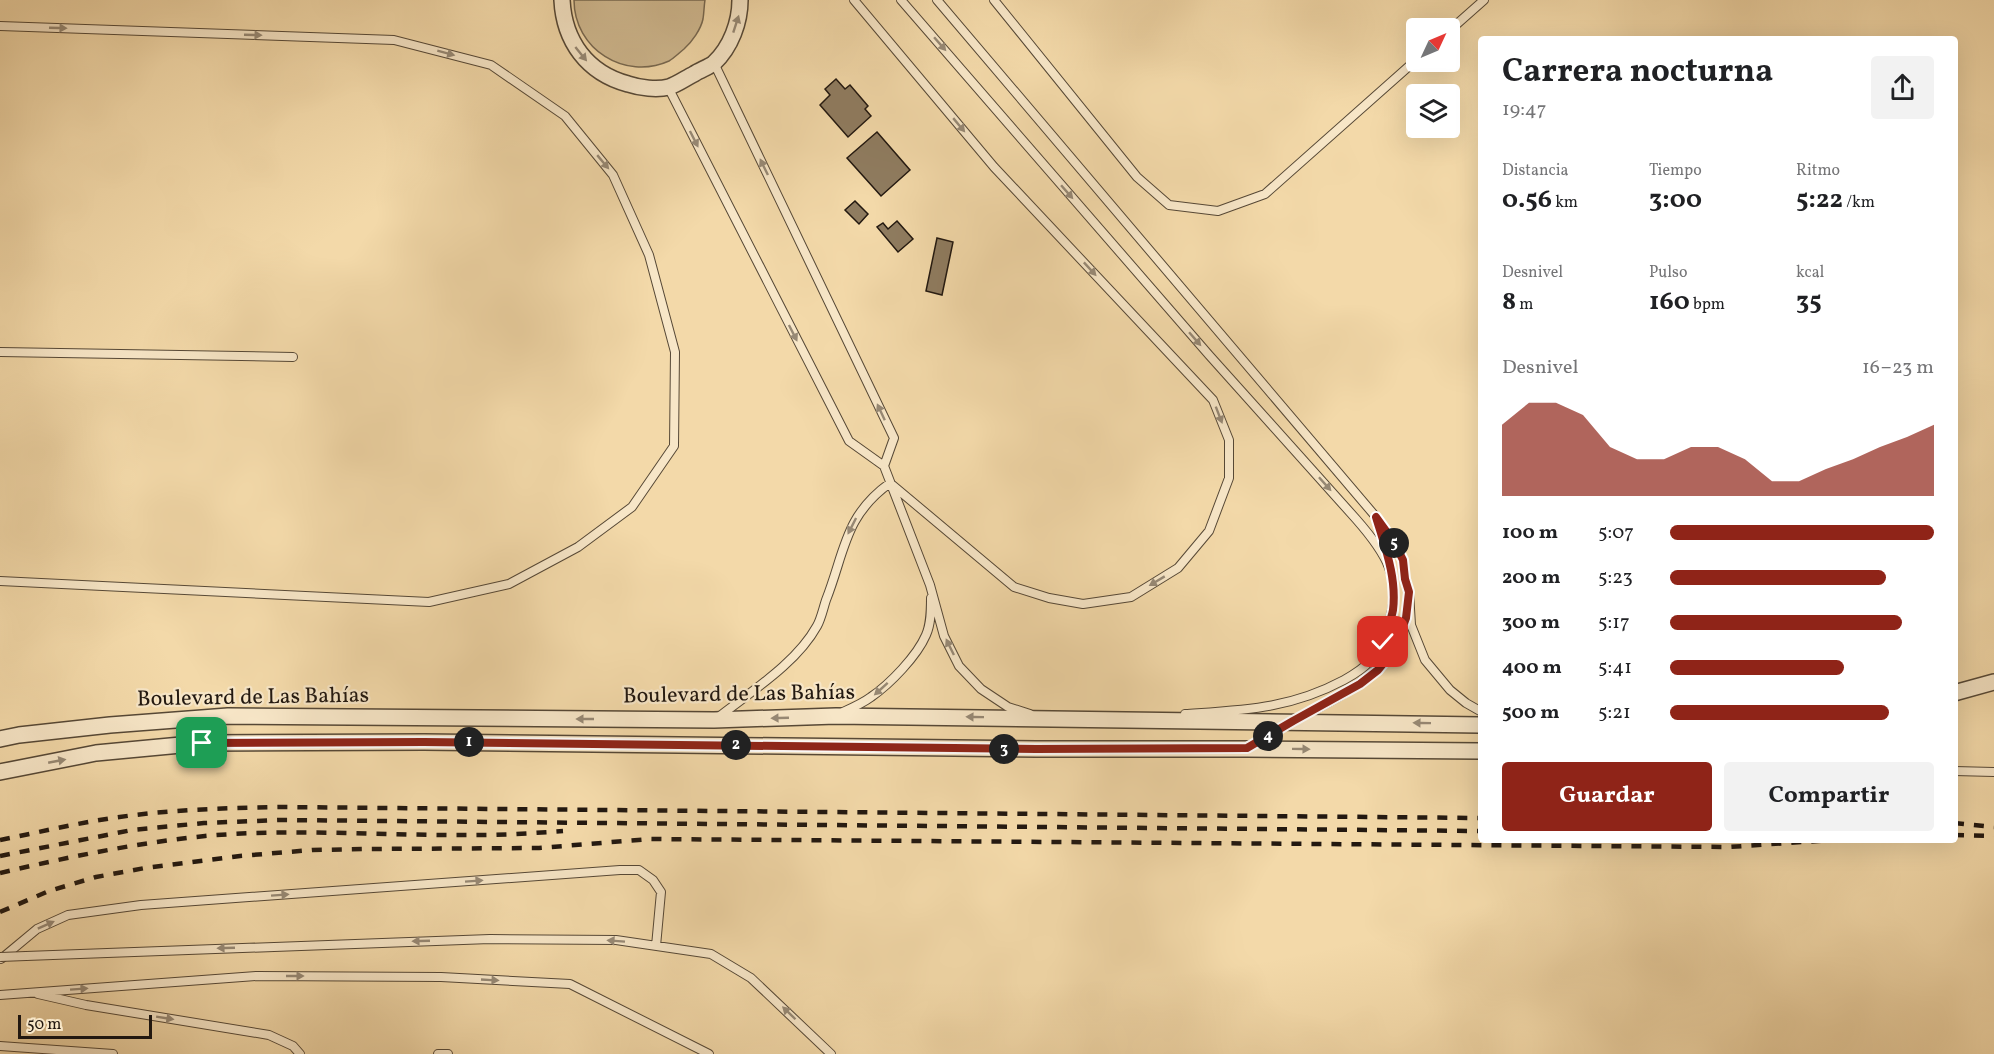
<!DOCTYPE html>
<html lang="es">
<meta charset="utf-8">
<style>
:root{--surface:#fff;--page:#f2f2f2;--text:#202124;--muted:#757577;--accent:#8f2418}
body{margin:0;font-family:Vollkorn,serif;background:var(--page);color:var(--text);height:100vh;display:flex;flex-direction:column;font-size:22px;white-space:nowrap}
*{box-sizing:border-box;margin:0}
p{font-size:20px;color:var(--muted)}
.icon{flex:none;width:33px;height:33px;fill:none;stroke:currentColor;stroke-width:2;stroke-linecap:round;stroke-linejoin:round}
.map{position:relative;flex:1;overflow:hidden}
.panel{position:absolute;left:1478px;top:36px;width:480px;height:807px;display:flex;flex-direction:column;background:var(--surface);border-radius:6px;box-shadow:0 6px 24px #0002}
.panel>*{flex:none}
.needle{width:39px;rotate:46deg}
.buttons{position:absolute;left:1406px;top:18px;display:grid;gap:12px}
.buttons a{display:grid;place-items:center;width:54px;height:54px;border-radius:6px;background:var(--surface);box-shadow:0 6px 24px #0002;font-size:30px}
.scale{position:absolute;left:18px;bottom:15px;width:134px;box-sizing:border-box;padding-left:6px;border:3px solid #221810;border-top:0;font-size:16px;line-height:21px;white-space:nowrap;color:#221810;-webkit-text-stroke:4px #f7e6c7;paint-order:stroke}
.pin{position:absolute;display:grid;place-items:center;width:51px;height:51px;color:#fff;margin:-26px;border-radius:12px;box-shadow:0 3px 9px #0006}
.km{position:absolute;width:30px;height:30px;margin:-15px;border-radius:50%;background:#222;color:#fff;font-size:16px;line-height:30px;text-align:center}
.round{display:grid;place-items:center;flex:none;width:63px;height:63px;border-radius:6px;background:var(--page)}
.head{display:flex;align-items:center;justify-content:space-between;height:102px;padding:0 24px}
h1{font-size:33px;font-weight:700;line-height:45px}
.figures{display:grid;grid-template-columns:repeat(3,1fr);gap:9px;height:102px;padding:6px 24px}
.figures div{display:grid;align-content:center}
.figures b{font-size:26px;font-weight:700}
.figures small{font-size:16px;font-weight:400}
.figures p{font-size:16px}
.chart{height:168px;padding:12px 24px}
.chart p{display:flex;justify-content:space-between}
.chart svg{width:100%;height:108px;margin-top:6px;fill:var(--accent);opacity:.7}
.primary-button{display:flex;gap:12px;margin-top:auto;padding:12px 24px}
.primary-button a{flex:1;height:69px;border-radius:6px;background:var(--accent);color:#fff;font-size:24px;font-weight:700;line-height:69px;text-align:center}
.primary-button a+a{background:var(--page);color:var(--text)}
ul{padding:0 24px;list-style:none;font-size:20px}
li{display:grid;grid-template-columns:96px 72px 1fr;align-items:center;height:45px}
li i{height:15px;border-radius:8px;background:var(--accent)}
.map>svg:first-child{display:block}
.green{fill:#cfb88f;stroke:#786850;stroke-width:1.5}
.building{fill:#8f7c60;stroke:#221810;stroke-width:1.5}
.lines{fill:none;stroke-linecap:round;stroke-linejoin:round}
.service-casing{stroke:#564836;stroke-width:10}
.minor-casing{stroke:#564836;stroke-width:18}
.service{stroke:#f7e6c7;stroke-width:8}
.minor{stroke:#f7e6c7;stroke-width:15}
.rail{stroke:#221810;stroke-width:4.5;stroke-dasharray:10 10;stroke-linecap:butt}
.service-bridge-casing{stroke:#564836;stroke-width:10;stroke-linecap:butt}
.service-bridge{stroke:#f7e6c7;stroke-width:8}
.oneway{fill:#978975}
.route-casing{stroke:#fff;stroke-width:12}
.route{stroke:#8f2418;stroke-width:8}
.labels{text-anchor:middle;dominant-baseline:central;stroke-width:4.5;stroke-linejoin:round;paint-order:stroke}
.street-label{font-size:22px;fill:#221810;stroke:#f7e6c7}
</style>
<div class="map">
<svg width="1994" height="1054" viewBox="0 0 1994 1054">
<rect width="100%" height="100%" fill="#f3d9a9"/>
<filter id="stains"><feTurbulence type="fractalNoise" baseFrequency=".00333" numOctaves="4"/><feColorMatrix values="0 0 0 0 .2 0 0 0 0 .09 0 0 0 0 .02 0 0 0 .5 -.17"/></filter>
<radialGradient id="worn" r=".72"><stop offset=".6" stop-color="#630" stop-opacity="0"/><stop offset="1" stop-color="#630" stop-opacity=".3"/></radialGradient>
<path class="green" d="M574,0H705C704,6 704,13 703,19C701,29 692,42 684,49C679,53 674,58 669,61C625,81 574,49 574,0Z"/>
<path class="building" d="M836,79L845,89L850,85L868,106L865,109L871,116L848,137L820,105L830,95L825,89Z
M877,132L910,170L881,196L847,158Z
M855,201L868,214L859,224L845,210Z
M897,221L913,239L898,252L877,227L883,223L888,229Z
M937,238L953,242L942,295L926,291Z"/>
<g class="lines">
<g class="service-casing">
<path id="service" d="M901,0L1209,355L1356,519C1385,552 1404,579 1388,625C1384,639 1379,650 1370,661C1363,669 1353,675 1344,680C1290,709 1244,710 1185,714
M937,0L1376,517L1394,542L1403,560L1405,579L1409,592L1411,625L1425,660L1450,690L1466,703L1480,711
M994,0L1137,177L1169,205L1218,211L1265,194L1416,60
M0,26L394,40L491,65L565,116L613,175L649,255L675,352L674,446L632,507L578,547L509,584L429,602L0,581
M1449,31L1484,0
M714,63L894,438L884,466
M668,87L849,441L884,466L930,585L944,636L959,666L981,689L1008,707L1030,714
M0,352L293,357
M1378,524L1386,553
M843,712C852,708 863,703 871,697C890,684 917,656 926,635C931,624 931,610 931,598
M716,719C750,692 796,664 817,626C821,619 823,609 826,600C845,552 844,516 890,483L1014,587L1049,598L1083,604L1131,597L1178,568L1209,531L1229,478V440L1213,400L994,167L854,0
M1297,719C1344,694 1400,670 1407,610
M1251,746L1287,724
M1954,771L1994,772
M26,956L490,939L616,940L711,954L751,978L831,1054
M1,959L37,929L68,915L141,905L620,870H639L653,880L661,892L656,946
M38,994L86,1005L269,1035L293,1046L300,1054
M0,995L256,976L441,977L570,984L709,1054
M0,1046L113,1054
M438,1054H448"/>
</g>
<g class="minor-casing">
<path id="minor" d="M562,0C564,41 587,73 628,84C640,88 657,90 669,87C678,84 686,78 694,74C700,70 709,67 714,63C731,47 740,22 740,0
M1954,693L1994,682
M0,739L19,735L110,725L228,716L714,720L836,716L1480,725
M0,772L96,753L202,743L424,742L1036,749H1247L1480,751"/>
</g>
<use href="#service" class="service"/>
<use href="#minor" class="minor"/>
<path class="rail" d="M1954,823L1994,827
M1954,835L1994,836
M0,840C45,831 90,820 135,815C184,809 233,808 282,807L1480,818
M0,856L132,830L204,823L280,820L1480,831
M0,873C68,857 136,843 205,836C295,828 387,836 477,835C506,835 535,833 563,831
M0,912L49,891L96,877L145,868L240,856L312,850L368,849L539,848L650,839L1729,847L1832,840"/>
<g class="service-bridge-casing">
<path id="service-bridge" d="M0,957L26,956"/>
</g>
<use href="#service-bridge" class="service-bridge"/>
</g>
<defs><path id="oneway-solid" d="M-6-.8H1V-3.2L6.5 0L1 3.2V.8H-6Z" transform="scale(1.5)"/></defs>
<g class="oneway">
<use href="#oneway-solid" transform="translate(736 24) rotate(-72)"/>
<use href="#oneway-solid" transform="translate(58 28) rotate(2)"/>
<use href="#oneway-solid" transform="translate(253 35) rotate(2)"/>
<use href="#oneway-solid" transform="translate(940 44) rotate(49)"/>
<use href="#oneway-solid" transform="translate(446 53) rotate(15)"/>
<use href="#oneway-solid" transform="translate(581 54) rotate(51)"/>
<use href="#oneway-solid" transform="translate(959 125) rotate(50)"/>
<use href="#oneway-solid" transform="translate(694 139) rotate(63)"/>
<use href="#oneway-solid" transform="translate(603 162) rotate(50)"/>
<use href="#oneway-solid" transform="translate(764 167) rotate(-116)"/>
<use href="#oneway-solid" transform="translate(1067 192) rotate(49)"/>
<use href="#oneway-solid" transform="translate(1090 269) rotate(47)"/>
<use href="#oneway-solid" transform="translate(793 333) rotate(63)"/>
<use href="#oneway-solid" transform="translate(1195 339) rotate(49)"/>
<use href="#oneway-solid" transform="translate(881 412) rotate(-115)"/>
<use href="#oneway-solid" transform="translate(1219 415) rotate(69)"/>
<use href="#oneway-solid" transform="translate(1325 484) rotate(48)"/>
<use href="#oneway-solid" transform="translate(852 526) rotate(117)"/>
<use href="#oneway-solid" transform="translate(1157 581) rotate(149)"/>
<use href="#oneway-solid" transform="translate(950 647) rotate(-116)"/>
<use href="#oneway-solid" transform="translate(881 689) rotate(138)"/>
<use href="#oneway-solid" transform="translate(975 717) rotate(-179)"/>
<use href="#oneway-solid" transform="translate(780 718) rotate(178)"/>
<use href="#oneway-solid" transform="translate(585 719) rotate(-180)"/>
<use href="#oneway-solid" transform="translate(1422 723) rotate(-179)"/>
<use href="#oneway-solid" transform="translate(1301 749) rotate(1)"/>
<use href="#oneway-solid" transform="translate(57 761) rotate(-11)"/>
<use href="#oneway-solid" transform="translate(474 881) rotate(-4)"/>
<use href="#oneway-solid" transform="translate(280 895) rotate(-4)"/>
<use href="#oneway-solid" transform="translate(46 925) rotate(-24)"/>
<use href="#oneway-solid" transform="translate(421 941) rotate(178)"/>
<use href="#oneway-solid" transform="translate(616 941) rotate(-176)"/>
<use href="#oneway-solid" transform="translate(226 948) rotate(178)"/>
<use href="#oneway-solid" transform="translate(295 976)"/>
<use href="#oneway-solid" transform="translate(490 980) rotate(3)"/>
<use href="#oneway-solid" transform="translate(79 989) rotate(-4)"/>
<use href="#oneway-solid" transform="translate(789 1013) rotate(-136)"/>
<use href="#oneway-solid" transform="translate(165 1018) rotate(9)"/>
</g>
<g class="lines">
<g class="route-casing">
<path id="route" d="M202,743L424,742L1036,749L1247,748L1293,721L1360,684L1378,670L1394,650L1406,618L1409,592L1405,579L1403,560L1394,542L1376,517C1385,547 1397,578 1393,610C1391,621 1386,632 1383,642"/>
</g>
<use href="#route" class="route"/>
</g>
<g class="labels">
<g class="street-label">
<text transform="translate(739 695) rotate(-1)">Boulevard de Las Bahías</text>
<text transform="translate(253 698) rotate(-1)">Boulevard de Las Bahías</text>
</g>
</g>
<rect width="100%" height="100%" filter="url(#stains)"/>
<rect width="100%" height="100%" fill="url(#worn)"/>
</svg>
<div class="buttons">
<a><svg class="needle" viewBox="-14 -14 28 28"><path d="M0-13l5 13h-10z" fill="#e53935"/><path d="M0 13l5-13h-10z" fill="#757577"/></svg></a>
<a><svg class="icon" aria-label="layers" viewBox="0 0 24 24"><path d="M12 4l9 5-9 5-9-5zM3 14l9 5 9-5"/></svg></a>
</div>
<div class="scale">50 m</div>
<div class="pin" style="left:202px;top:743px;background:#1e9e55"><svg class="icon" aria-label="arrive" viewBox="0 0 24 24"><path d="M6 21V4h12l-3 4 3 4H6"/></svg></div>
<div class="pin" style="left:1383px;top:642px;background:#d93025"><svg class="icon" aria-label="check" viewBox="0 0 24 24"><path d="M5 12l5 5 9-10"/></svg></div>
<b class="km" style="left:469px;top:742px">1</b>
<b class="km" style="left:736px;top:745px">2</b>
<b class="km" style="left:1004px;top:749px">3</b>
<b class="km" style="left:1268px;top:736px">4</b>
<b class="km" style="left:1394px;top:543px">5</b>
<section class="panel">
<div class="head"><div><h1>Carrera nocturna</h1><p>19:47</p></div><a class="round"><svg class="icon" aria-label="share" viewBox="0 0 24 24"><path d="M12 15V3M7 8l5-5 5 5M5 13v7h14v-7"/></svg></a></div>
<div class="figures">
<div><p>Distancia</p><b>0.56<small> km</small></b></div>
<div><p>Tiempo</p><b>3:00</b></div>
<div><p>Ritmo</p><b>5:22<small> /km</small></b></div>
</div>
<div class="figures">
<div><p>Desnivel</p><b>8<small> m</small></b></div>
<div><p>Pulso</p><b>160<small> bpm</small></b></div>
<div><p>kcal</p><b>35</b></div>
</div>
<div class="chart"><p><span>Desnivel</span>16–23 m</p>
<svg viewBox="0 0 160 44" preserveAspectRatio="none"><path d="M0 44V15L10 6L20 6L30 11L40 24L50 29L60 29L70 24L80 24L90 29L100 38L110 38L120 33L130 29L140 24L150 20L160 15V44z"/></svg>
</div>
<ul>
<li><b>100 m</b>5:07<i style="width:100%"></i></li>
<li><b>200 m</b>5:23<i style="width:82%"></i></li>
<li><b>300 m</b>5:17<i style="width:88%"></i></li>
<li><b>400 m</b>5:41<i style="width:66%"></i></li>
<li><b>500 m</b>5:21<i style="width:83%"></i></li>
</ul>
<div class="primary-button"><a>Guardar</a><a>Compartir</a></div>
</section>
</div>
